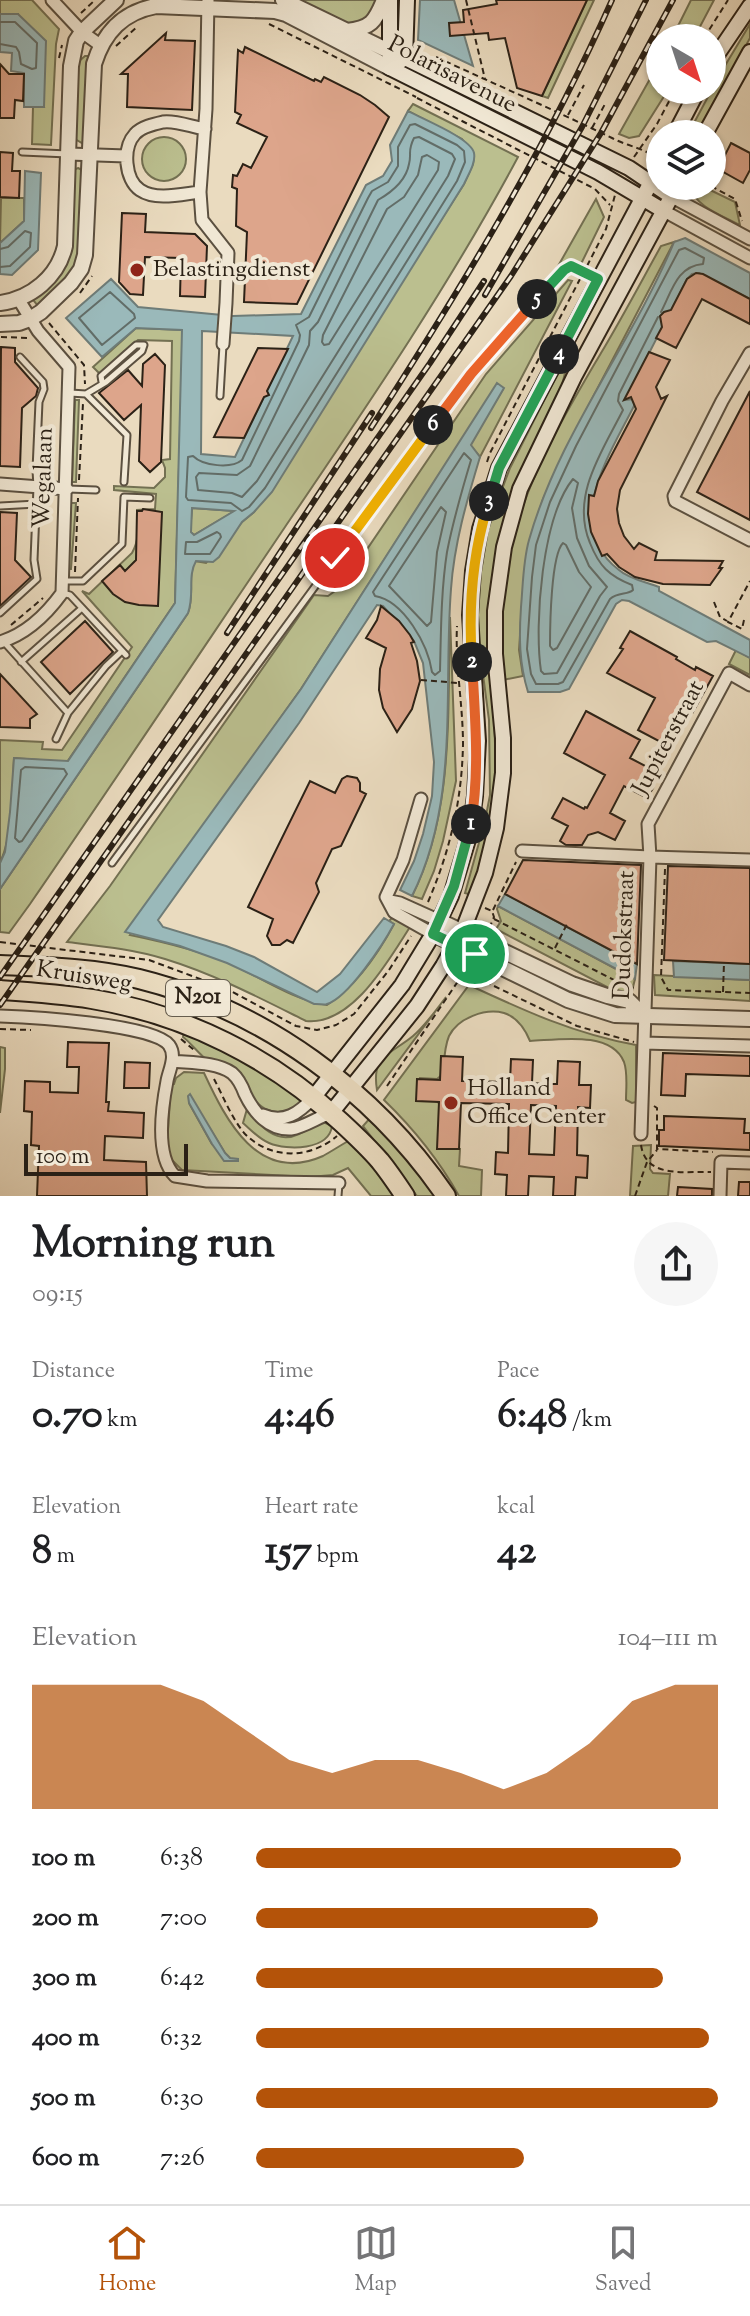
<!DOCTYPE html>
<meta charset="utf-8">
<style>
:root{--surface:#fff;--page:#f6f6f6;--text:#202124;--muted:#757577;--line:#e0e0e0;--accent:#b45309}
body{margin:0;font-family:"Sorts Mill Goudy",serif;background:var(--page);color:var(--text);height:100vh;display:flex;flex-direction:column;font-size:30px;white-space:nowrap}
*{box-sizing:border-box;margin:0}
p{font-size:26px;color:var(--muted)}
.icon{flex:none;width:44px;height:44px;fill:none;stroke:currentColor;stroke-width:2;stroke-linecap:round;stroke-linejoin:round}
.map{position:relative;height:1196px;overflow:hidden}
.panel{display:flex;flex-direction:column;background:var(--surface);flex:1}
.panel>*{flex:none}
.needle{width:52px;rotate:141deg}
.fabs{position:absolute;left:646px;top:24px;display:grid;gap:16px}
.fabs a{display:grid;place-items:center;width:80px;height:80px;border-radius:50%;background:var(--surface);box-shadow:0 2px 6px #0004;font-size:40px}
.scale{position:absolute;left:24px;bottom:20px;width:164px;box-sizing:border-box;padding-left:8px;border:4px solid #2b2116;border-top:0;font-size:22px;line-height:28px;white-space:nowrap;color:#2b2116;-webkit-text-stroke:6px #f1e8d5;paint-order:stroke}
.pin{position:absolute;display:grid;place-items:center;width:68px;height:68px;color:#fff;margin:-34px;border:4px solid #fff;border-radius:50%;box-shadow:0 2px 8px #0007}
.km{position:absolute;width:40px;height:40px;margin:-20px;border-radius:50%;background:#222;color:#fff;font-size:22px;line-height:40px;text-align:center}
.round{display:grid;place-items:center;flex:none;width:84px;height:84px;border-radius:42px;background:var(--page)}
.head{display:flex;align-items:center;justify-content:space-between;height:136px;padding:0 32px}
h1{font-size:44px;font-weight:800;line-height:60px}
.figures{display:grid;grid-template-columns:repeat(3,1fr);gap:12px;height:136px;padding:8px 32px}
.figures div{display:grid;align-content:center}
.figures b{font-size:40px;font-weight:800}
.figures small{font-size:22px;font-weight:400}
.figures p{font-size:22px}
.chart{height:224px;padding:16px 32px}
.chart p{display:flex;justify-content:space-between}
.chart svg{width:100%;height:144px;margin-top:8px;fill:var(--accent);opacity:.7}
ul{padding:0 32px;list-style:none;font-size:26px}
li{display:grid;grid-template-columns:128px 96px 1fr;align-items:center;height:60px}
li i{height:20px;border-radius:10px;background:var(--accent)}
.dock{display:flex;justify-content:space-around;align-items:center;height:112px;border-top:2px solid var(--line);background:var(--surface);font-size:22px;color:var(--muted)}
.dock a{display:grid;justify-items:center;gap:4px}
.dock .current{color:var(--accent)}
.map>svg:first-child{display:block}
.green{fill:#bbbf8f;stroke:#737052;stroke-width:2;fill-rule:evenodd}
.water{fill:#9ab9ba;stroke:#6e7c78;stroke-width:2;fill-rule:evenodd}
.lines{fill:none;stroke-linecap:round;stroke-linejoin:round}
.shore{stroke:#626d68;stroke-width:2}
.building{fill:#dda58b;stroke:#2b2116;stroke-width:2;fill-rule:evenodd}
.service-casing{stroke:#5b5040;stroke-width:9}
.minor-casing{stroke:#5b5040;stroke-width:15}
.tertiary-casing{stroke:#5b5040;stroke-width:18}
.secondary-casing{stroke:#2b2116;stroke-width:18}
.trunk-casing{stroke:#2b2116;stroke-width:22}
.path{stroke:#2b2116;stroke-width:2;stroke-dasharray:6 4;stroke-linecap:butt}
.service{stroke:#f1e8d5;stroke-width:5}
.minor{stroke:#f1e8d5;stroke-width:11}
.tertiary{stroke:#f1e8d5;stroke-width:14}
.secondary{stroke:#f1e8d5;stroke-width:14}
.trunk{stroke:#eadbbf;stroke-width:18}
.rail-casing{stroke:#2b2116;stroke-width:6}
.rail{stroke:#f1e8d5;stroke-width:3;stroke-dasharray:9;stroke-linecap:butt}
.split-1-casing{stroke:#fff;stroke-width:16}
.split-2-casing{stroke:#fff;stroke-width:16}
.split-3-casing{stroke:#fff;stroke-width:16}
.split-4-casing{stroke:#fff;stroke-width:16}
.split-5-casing{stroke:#fff;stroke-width:16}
.split-6-casing{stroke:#fff;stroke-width:16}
.split-7-casing{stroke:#fff;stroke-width:16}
.split-1{stroke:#22a559;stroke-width:10}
.split-2{stroke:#f0652b;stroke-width:10}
.split-3{stroke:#f5b400;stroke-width:10}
.split-4{stroke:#22a559;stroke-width:10}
.split-5{stroke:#22a559;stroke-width:10}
.split-6{stroke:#f0652b;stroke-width:10}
.split-7{stroke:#f5b400;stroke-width:10}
.poi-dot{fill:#8f2418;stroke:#f1e8d5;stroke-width:3}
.labels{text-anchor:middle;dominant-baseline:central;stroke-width:8;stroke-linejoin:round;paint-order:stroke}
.shield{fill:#f1e8d5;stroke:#665d4f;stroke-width:2}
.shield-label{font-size:22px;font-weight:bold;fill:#2b2116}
.street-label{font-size:24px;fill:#2b2116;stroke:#f1e8d5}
.poi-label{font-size:24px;fill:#2b2116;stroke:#f1e8d5;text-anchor:start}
</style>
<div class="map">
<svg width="750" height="1196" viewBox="0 0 750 1196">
<rect width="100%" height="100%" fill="#eadbbf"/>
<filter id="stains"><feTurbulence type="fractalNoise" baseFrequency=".0025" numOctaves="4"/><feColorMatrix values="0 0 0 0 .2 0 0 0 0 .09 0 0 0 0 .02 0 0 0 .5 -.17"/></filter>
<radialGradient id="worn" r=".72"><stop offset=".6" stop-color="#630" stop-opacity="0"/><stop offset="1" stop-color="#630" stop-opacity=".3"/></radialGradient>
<path class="green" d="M0,0H32L59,29L56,44L51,145L32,144L33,107H44L18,14H0Z
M291,0H379L370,18L349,25Z
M587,0H594L548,98L542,96Z
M691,0H714L694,38H672Z
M750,24V38L698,134H688L723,69Z
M85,56H89L90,59L84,142L82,143L75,139L76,73L78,62Z
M660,61V90H668L639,136L629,138L619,134Z
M413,104L518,157C449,286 367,406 285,527C200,653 116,779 30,904L9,933L0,932V889L188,613C195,594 187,577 195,561L206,563L242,522L254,512L464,184L473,164L474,154L462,139L408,111Z
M142 159a22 22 0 1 1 44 0a22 22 0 1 1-44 0Z
M78,168L84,171L79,262L68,278L38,306L31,297L62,269L70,256L73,170Z
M689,186H702L735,202L740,225C721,215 696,207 689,186Z
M1,198H24V221L0,243Z
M596,199L604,217L580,266L571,262L557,268Z
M674,242L569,443L543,499L529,543L524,576L519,650L523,676L503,680C500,638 501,594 510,552C525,480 564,416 601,353C622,318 641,282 661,246Z
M568,280L572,281L480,457L470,445L503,389L462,439L301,689L219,804L130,935C164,942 199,950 231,964C262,978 293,1000 327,1005C356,986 378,954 394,924L389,921L392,918L410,927C388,961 352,1026 306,1021C260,998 214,974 165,959C133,949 100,946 67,942L110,886L314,595L328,596L342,586L486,374Z
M136,328L183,330L175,603L67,762L14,758C12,792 14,832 0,863V740L43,742L42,749L62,750L132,647L82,591L89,594L132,553C140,539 138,525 137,510L155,509L156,494L114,490V486L154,488L165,477V468L162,460L170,459L172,341L138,340L100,374L93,367Z
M572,345L559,397L501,534L494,570L490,600L496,772L490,825L472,895L465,893L485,821L490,795L489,720L476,621L481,553L490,521L510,468Z
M75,400H79L76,482H72Z
M71,503H76L71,569H68Z
M192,508L235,511L194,535L190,532Z
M450,617L456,781L443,841L434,871L422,899L412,896C455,810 447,710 450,617Z
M736,650L750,658V675L729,664Z
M498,906L635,979L630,999L496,929L501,921L497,909Z
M654,975L750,980V1001L655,995Z
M469,985C525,1011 575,1034 636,1045V1102L632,1103L626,1100C626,1088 628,1073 624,1062C611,1030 557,1040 530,1041C525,1029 517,1017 504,1013C485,1008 458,1018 449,1036C444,1048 444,1062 443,1074L437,1079L420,1078L419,1099L437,1101L442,1107L439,1147L460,1149L459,1166L482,1170L481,1196H459C439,1160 414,1129 384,1100Z
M446,997L377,1090C371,1055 390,1055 413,1036C425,1026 436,1010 446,997Z
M184,1032L253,1062L307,1100C289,1115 266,1118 252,1096C247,1087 245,1076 236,1069C225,1060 215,1064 206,1059C201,1056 189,1041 183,1037Z
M0,1047L5,1048V1069L0,1113Z
M184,1072L204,1073C226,1120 258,1185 323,1156C332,1151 341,1145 350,1140L399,1196H371L348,1168L333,1175L309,1177L182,1170L169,1157L167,1146L171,1084H174L176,1078ZM189,1103L204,1119L225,1153L230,1158L212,1144Z
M247,1109C260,1126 276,1145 299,1134C307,1130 313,1124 321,1121L332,1126C329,1150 288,1151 269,1143C259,1139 251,1130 243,1123Z
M371,1117L377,1120L436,1196H417L363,1126Z
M651,1145L650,1169L653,1173L670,1174L668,1196H630L633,1146Z"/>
<path class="water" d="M420,0H454L473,66L418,40Z
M0,14H18L46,41L44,107H24V73L11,71L12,53L0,52Z
M408,111C422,119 471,138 474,153C476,163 468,175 464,184L272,492L254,512L242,522L219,557L213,562L196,561C187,577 195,593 188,613L0,889V863L5,852L10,812L14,758L68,761L175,603L182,330L136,328L102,357L66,318L111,279L138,307L233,316L301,314L366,185L383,176L392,161L390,145ZM202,331L293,336L235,457L201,454ZM192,508L234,511L194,535L191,532Z
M25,171L41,173L38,250L12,275L0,274V243L24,221Z
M685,238L750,273V299L699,273L692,274L687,279L625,400L634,399V406C610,454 561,526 619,570C629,579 646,582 659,587V591L750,640V658L716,641L707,642L629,601L622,600L616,604L569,689L560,692H528C519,663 519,636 521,607C523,585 523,561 529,540C559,433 632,344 674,242Z
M497,383L504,388L471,445L480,457C467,500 454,544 451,589C443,691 460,800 412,896L400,890L414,861L423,834L432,796L434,762L423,663L414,641L383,606L377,605L299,723L158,920L163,927L226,946L254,957L317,992L340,974L384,918L394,924C384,943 348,998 327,1004C326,1005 315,1004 314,1004L227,963L180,946L125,932L301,689Z
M505,894L637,964L635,979L498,906Z
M673,961L750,964V980L674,977Z
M190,1094L225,1153L230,1158L238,1159V1161H224L212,1144L189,1103L188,1096Z"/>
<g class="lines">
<path class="shore" d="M0,22H15L37,43L36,68L32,69L21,64L19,52L16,47L0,44
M415,124L457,145L464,151L465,162L457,181L265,488L249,507L242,511L231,503L188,500L186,497L188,457L193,456C203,466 231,469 242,460L299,341L300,335L296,325L309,317L368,198L372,191L388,182L398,166V147L410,125Z
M419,137L452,154L455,159L448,176L257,481L242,497L232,493L198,490L196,477L199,473L237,475L250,466L309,345L310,331L318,322L378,200C392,192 406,181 409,164C412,152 407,152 414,138Z
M427,155L439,162L438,170L329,344L324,345L322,342L323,335L387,209L404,197L418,175L422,157Z
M0,249L8,247L25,231L31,233L30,247L10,266L0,267
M110,292L134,314L135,318L102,345L79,318Z
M658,317L619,394L618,401L623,410C603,450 570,496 590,543C599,566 609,576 632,585L633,590C628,595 618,592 610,599L563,682L558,684H536L531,674L527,649L532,577L536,545L550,502L576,446L679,250L685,248L704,258L703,264C677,266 672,291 661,312
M464,453L471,460C462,490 453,521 447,552C441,591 441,631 440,671L435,675L432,672C428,645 404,601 375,596L373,592Z
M573,479L578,483L572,508L577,538L589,566L607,587L600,596L557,673L544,674L541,671C534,624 542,517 573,479Z
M441,507L446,512L437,552L431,622L427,626L389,586Z
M217,532L220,534L221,537L210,554H185L186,542H197Z
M563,543L566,545L579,572L591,587L557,648L553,650L550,646C550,625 551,555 563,543Z
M25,767L64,769L67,774L22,841L19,842L15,838L21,770Z"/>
</g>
<path class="building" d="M496,0H587L542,96L517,88L505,38L489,40L488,33L450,36L449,23L464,22L463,10L497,4Z
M166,33L165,40L195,41L192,110L127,107L128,74H121Z
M245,47L314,81L315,79L321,82L324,77L360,95L375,105L389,117L297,304L244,302L247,232L236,226L237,189L232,187L233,175L237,176L243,164L251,168L267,137L237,123L241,115L235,112L238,50L243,53Z
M0,64L9,74H24L23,101L15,100L14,118H0Z
M731,143L750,153V170L743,183L718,169Z
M0,152L13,153L12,171H20L19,198L0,197Z
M122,213L146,214L145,232L195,234L207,246L205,297L180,296L181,258L145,257L143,295L130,294L119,282Z
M696,273L703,274L750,299V324L702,299L676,348L656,338L662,327L660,316L664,312L671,310L687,279Z
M1,347L15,348V362L38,388L36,396L22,408L20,467L0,466Z
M258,348L288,349L267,391L269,395L264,397L244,438L214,437Z
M649,352L670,360L656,387L661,399L667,396L620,490L617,509L619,523L624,536L634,549L639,543L657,552L655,560L723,561L719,568H722L710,585L663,584L635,577L619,567L607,554L602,556L591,532L588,514L589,495L594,496L598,481L636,409L631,397L624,400Z
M155,354L165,365L161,462L150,472L139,461L141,405L124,420L99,393L128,370L142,386L143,364Z
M750,391V520L697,492Z
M143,509L162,512L158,606L139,605L125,602L113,594L102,581L120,565L125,571L136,560L137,511H142Z
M0,512L17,513L15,560L31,577L0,606Z
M381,606L399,621L410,635L414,642L411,643L417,661L420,681L412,709L397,732L383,708L379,690L380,669L386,648L366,638L377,620Z
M85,621L113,652L70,694L41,662Z
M630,631L677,657L676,659L695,670L696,667L713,676L693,712L690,710L670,747L638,730L655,698L607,673L623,649L620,648Z
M0,674L37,714L30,719V728L0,727Z
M586,711L640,740L630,758L653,770L646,784L653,788L647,798L624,786L610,813L625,821L615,840L598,832L588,835L582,845H566L560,841L568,826L552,818L563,798L584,809L585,807L587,808L605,775L564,753Z
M347,776L357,778L360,783V791L366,794L341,846L332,849L316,883L319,892L293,943L287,940L280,945H272L267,936L273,919L248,907L310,781L335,793L342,779Z
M523,860L641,865L637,964L505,894Z
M668,866L750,868V964L664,960Z
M68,1042L109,1043L106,1102H109L108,1111L144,1113L143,1138L105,1136L104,1160L146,1162L147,1196H37L39,1146L31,1145L32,1112L24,1111L25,1081L50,1082V1092L78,1093L79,1067H67Z
M663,1053L750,1056V1076L686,1074L685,1096L661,1095Z
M441,1056L463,1057L462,1081L510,1082L511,1059L533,1060L532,1083L545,1084H557L558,1061L580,1062L579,1085H591L590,1108L578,1107L577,1155L588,1156L587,1178L576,1177L575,1196H553L554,1177L529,1176L528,1196H506L507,1175L495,1174L496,1152L508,1153L509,1104L461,1103L459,1149H437L439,1102L416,1101L417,1079L440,1080ZM531,1105L556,1106L554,1155L529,1154Z
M125,1062L150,1063L149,1088H124Z
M664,1116L745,1119L744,1133H750V1150L659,1146V1130H664Z
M739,1182H750V1196H738Z
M678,1187L712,1189V1196H677Z"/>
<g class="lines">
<g class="service-casing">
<path id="service" d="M22,152L68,154
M102,382L101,376L136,345H144
M70,393L86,394L127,435L124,482
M86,394L106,382L142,351L144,345
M220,396L223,345
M68,489L96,490
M0,506L37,504
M63,581H83L122,544L124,497L150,498
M62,593L70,595L126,655
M0,613L37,579L34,560L37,487L36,470L39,402L44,389L43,382L20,357
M4,642L68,713L56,739
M21,662L82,608
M68,713L106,666L122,651
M112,863L471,374L564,270L571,266L597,279
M338,1196L339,1184"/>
</g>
<g class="minor-casing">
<path id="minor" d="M52,0L82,32L100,45
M208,0L206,109L200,192L202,220L228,253L226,303L223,344
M69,154L126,156
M200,192C182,194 156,201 140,190C125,180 122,148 135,134C141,127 154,124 163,122C175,120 192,127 205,129
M672,197L750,239
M664,211L750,258
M750,353L722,401L674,496L675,501L750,540
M0,484L67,489
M0,642C27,634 46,615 62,593L69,367L38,331L19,300
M750,685L729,673L648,824L650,857L750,860
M421,799L403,860L386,897L394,912L433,934
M522,851L650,857L641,1134
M390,901L400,903L440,921
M0,1016C29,1017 153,1024 169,1045C177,1056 169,1070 167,1081C162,1107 155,1156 175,1176L207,1181L339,1183
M644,1043L750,1046
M172,1061C191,1063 216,1062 232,1073C239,1079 242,1086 245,1094C254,1113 269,1130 291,1129C305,1127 318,1117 331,1113
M263,1115C284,1124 299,1113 313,1098
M720,1196L721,1162L750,1163"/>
</g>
<g class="tertiary-casing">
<path id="tertiary" d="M283,0L397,55
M347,31C371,28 375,22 384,0
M0,303C31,299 58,277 65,246L71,66L76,41L82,32L116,0
M0,324L19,323L30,319L41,312L71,283L81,269L85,255L94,64C104,32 123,12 156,6L275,11L286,14L390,68L405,58
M440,921L572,984L607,996L629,1001L643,1015
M433,934L568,1000L615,1015L750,1019"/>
</g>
<g class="secondary-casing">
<path id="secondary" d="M390,0V68L598,172L664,211
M407,0L405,58L629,168L672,197
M712,62L750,6
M675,134L698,90
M705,134L750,52
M313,1098L402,985L433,934L451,896L470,833L475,796L478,741L470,615L473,571L480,529L499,468L660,165
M331,1113L417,1006L443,966L463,930L485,873L496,828L503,773V738L495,654V611L504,547L520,489L574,377L677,186"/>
</g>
<g class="trunk-casing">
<path id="trunk" d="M0,965C47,967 94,968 139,979C264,1010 374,1091 446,1196
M0,990C30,992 61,994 92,999C185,1014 272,1058 341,1122C354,1134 368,1147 380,1161C389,1172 397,1184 405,1196"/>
</g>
<path class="path" d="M466,0L485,79
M81,13L95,0
M269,24L416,97
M704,38L728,0
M116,46L138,26
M436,57C495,84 554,110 612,138C625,145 639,147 652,155
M59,58L62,45
M417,98L595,189L610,205
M568,115L584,85
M592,128L605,104
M634,157L657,124L675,90
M711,186L735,199L742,221
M587,266L606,229L615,195
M80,293L92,276
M49,323L84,365L85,384
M1,337L30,338
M487,462L490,453L580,279
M79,480L83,403
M75,572L78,498
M714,602L720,617L727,621
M744,620L742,629L728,622L750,581
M11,625L43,598
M421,680L458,683
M665,869L661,977L668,990L750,993
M428,902C450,851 462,800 463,744C463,705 455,665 457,626
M485,908L492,911L494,917L488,931
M493,910L516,862
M494,919L628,987L635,988
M0,942L149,960L227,989L296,1026L317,1030L336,1025L354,1014L389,970L411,936
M555,948L567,924
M467,973L577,1026L634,1042
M723,992L724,963
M0,1029L31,1030
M181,1039L194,1050
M214,1079C223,1096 232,1119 245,1134C271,1160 310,1159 337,1136
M387,1086L469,965
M654,1106L657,1108V1149L713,1152
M641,1145C646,1179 685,1171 711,1172
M635,1196L647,1162L657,1150"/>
<use href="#service" class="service"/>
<use href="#minor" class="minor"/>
<use href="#tertiary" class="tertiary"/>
<use href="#secondary" class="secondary"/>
<use href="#trunk" class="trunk"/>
<g class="rail-casing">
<path id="rail" d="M485,295L582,127L646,0
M371,428C460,290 545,151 612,0
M227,633L372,413
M0,977L430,363L484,281
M0,1005L511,276L601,133L673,0"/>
</g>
<use href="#rail" class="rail"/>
</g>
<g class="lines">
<g class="split-1-casing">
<path id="split-1" d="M471,824L454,886L433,934L475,954"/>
</g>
<g class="split-2-casing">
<path id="split-2" d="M471,824C480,769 475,718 472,662"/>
</g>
<g class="split-3-casing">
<path id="split-3" d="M472,662C468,606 472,554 489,501"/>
</g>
<g class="split-4-casing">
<path id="split-4" d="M489,501L499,468L559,354"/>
</g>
<g class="split-5-casing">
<path id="split-5" d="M537,299L564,270L571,266L598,279L559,354"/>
</g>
<g class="split-6-casing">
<path id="split-6" d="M433,425L471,374L537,299"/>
</g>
<g class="split-7-casing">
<path id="split-7" d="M335,558L433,425"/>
</g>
<use href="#split-1" class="split-1"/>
<use href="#split-2" class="split-2"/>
<use href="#split-3" class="split-3"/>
<use href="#split-4" class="split-4"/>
<use href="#split-5" class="split-5"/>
<use href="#split-6" class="split-6"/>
<use href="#split-7" class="split-7"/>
</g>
<g class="poi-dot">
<circle cx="137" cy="270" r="8"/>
<circle cx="451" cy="1103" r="8"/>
</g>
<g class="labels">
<rect class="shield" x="166" y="980" width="64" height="36" rx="6"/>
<g class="shield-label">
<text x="198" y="998">N201</text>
</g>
<g class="street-label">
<text transform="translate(452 75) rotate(27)">Polarisavenue</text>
<text transform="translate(44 478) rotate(-88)">Wegalaan</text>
<text transform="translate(669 738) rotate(-62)">Jupiterstraat</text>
<text transform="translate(625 935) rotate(-88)">Dudokstraat</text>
<text transform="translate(84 977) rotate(9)">Kruisweg</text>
</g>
<g class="poi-label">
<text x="153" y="270">Belastingdienst</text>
<text x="467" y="1089">Holland<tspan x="467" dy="28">Office Center</tspan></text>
</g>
</g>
<rect width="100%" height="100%" filter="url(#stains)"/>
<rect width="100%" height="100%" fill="url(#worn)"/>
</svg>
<div class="fabs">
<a><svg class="needle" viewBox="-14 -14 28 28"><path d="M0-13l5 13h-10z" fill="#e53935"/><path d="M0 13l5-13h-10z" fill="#757577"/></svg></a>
<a><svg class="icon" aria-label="layers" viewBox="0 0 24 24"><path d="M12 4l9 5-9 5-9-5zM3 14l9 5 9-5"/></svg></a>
</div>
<div class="scale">100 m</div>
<div class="pin" style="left:475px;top:954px;background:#1e9e55"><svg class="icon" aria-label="arrive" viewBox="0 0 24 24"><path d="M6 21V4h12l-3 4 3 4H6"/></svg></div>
<div class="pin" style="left:335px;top:558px;background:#d93025"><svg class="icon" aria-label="check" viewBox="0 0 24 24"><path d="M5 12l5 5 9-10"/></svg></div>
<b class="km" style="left:471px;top:824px">1</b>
<b class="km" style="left:472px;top:662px">2</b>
<b class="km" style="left:489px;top:501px">3</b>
<b class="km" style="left:559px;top:354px">4</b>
<b class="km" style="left:537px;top:299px">5</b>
<b class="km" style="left:433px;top:425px">6</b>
</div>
<section class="panel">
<div class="head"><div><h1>Morning run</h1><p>09:15</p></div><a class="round"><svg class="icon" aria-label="share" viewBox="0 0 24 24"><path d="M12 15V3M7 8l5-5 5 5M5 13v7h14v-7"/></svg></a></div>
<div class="figures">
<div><p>Distance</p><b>0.70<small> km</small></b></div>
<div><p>Time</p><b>4:46</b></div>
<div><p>Pace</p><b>6:48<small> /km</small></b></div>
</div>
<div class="figures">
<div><p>Elevation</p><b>8<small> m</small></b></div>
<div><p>Heart rate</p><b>157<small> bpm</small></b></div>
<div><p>kcal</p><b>42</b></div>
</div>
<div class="chart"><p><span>Elevation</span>104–111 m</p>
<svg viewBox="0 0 160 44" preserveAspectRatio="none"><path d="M0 44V6L10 6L20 6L30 6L40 11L50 20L60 29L70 33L80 29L90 29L100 33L110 38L120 33L130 24L140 11L150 6L160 6V44z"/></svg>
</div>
<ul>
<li><b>100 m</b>6:38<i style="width:92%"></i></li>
<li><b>200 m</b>7:00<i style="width:74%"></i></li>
<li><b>300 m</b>6:42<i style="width:88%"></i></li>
<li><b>400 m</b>6:32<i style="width:98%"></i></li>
<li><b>500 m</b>6:30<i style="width:100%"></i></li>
<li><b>600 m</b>7:26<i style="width:58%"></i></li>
</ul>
</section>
<nav class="dock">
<a class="current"><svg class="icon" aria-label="home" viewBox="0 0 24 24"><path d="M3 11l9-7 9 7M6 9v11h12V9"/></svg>Home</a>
<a><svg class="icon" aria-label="map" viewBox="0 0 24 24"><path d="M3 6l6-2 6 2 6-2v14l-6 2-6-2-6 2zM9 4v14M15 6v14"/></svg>Map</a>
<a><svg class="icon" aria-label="saved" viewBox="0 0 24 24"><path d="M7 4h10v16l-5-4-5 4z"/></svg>Saved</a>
</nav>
